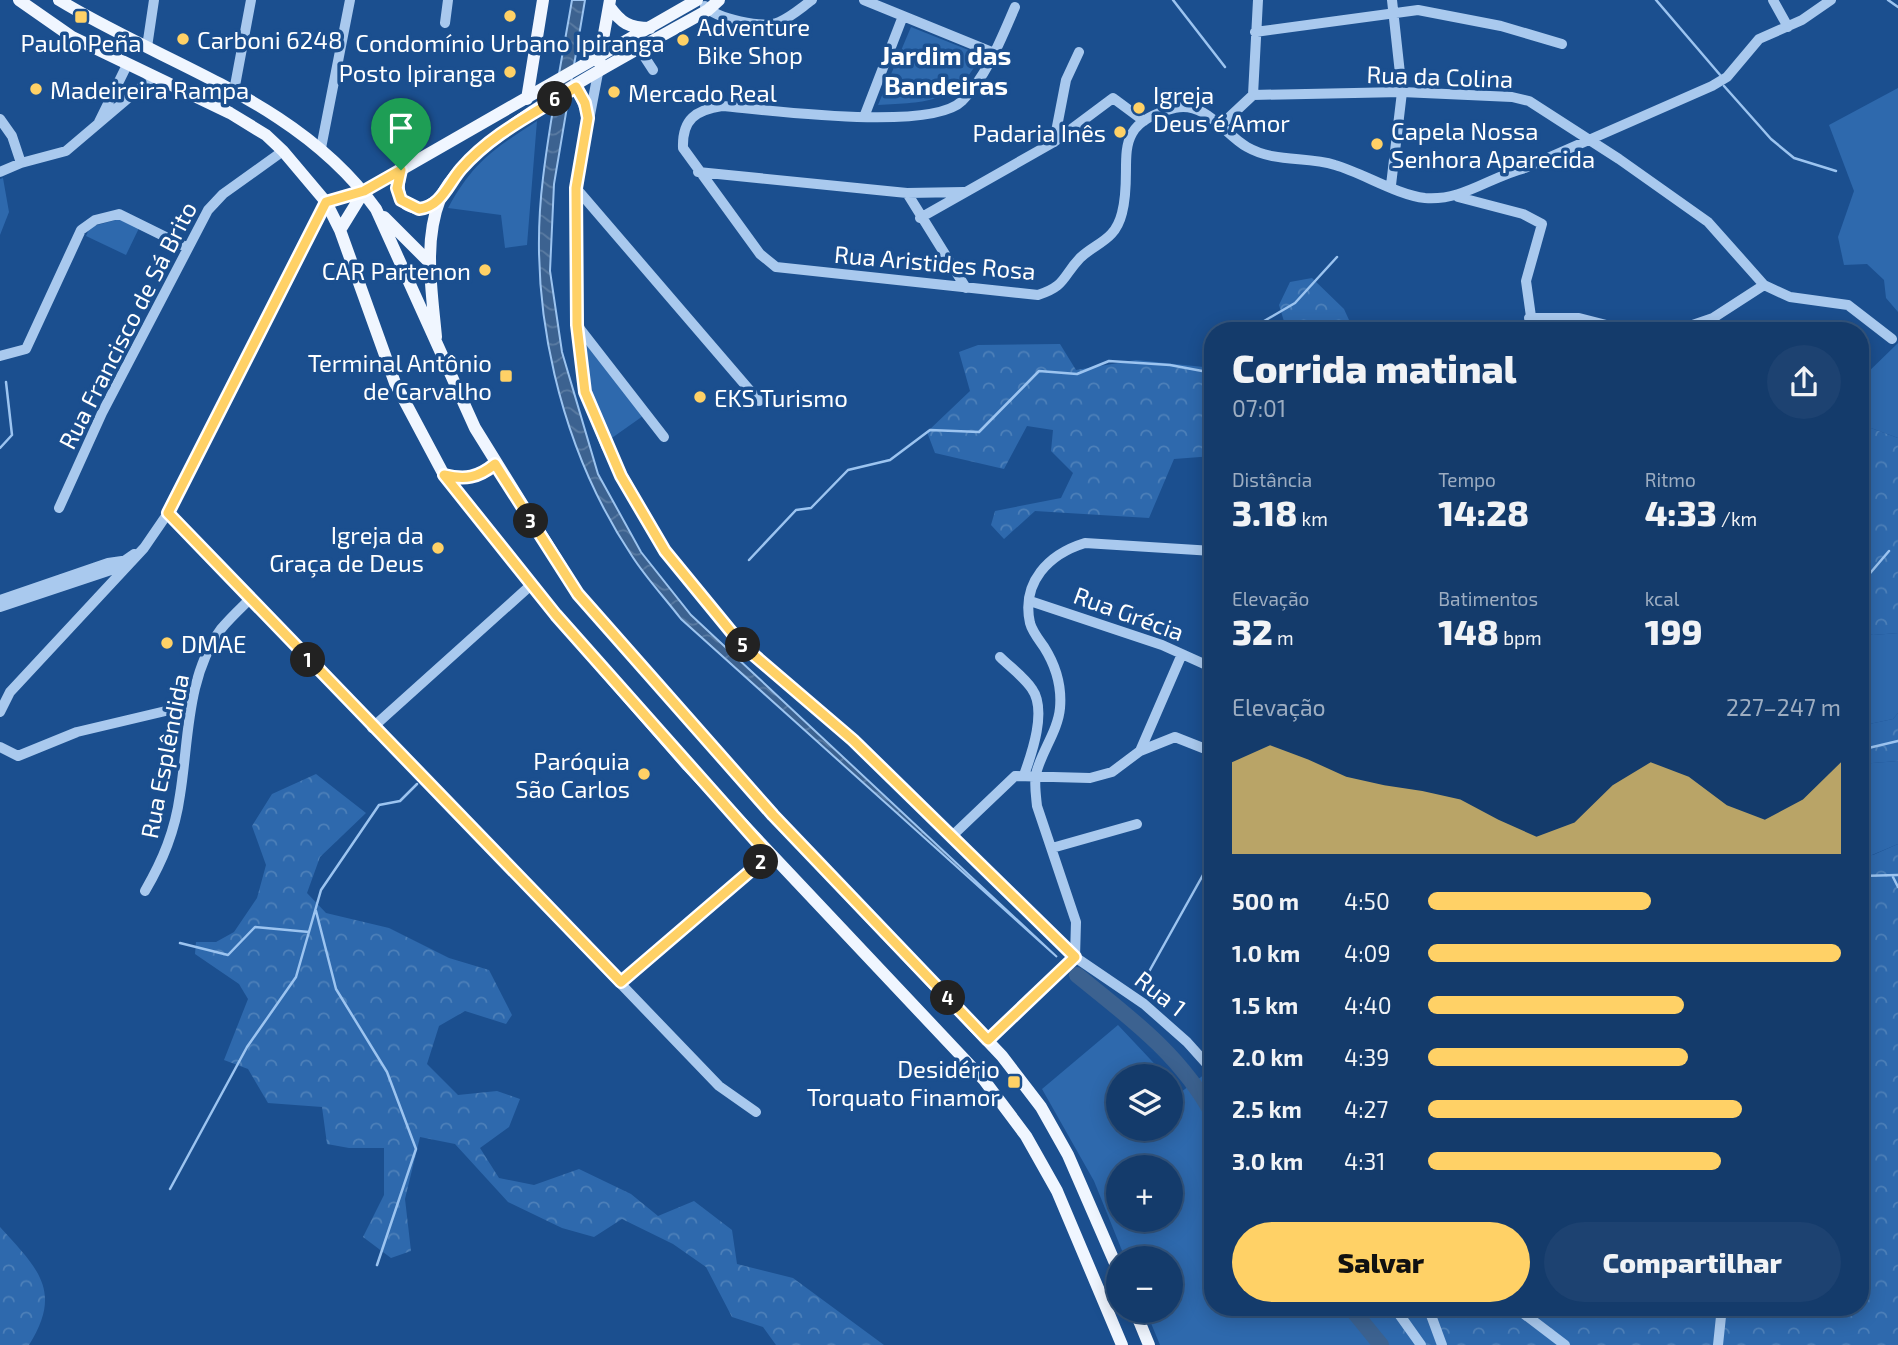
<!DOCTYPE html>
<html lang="pt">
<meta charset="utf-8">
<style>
:root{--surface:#143b6b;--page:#1d4271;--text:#f1f3f6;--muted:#9dadc1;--line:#33557e;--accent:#ffd166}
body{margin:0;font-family:"Exo 2",sans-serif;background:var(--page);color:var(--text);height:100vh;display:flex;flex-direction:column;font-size:26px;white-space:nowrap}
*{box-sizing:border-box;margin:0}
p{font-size:23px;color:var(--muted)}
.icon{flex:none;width:38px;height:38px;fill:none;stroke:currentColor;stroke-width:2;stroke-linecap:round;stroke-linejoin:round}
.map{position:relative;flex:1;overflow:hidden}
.details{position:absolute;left:1204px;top:322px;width:665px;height:994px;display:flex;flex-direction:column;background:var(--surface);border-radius:28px;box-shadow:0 4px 18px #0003,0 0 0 2px var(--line)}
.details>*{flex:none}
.fabs{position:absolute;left:1106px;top:1064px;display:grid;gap:14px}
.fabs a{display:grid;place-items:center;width:77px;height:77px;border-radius:50%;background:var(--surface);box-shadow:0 4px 18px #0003,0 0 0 2px var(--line);font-size:35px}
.pin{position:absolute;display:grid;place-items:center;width:60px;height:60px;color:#fff;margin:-72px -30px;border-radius:50% 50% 50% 0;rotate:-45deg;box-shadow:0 0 7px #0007}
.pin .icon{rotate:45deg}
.km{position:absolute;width:35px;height:35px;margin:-18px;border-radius:50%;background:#222;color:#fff;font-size:19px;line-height:35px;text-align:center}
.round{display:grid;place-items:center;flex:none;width:74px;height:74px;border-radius:37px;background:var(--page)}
.summary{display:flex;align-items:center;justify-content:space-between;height:119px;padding:0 28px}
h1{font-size:38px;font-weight:800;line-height:52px}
.stats{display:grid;grid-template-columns:repeat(3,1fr);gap:10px;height:119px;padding:7px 28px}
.stats div{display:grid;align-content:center}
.stats b{font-size:35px;font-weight:800}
.stats small{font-size:19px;font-weight:400}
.stats p{font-size:19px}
.chart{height:196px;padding:14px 28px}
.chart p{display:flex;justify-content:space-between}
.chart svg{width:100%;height:126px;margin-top:7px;fill:var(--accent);opacity:.7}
.primary-button{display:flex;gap:14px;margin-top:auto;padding:14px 28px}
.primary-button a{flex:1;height:80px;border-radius:42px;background:var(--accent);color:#111;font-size:28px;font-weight:800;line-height:80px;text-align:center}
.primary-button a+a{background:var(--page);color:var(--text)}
ul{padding:0 28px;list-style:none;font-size:23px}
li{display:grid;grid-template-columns:112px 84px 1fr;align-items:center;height:52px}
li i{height:18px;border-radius:9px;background:var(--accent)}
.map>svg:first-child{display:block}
.green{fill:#2e69ad;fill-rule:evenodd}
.forest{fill:url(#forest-crowns)}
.water{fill:url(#water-waves);stroke:#9cc4f0;stroke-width:2}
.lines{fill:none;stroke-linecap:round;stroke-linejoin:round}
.stream{stroke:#9cc4f0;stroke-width:2.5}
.river{stroke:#3c6290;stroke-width:16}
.minor{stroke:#a9c9ee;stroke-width:10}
.major{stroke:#f0f6ff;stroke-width:12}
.route-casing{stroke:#fff;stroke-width:14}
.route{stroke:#ffd166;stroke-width:9}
.poi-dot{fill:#ffd166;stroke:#1b4f8f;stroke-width:2.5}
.labels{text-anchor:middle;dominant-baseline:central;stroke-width:7;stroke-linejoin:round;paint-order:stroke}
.poi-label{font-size:24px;fill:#fff;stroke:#1b4f8f;text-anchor:start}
.street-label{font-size:24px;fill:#fff;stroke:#1b4f8f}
.neighbourhood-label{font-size:26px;font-weight:bold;fill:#fff;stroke:#1b4f8f}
</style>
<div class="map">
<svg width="1898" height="1345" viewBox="0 0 1898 1345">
<defs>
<pattern id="forest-crowns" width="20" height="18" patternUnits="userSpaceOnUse" patternTransform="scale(1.75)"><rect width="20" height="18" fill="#2e69ad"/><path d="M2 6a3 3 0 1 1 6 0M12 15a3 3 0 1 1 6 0" fill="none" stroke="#4d80b9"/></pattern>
<pattern id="water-waves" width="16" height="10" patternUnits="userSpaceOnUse" patternTransform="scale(1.75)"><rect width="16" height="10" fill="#3c6290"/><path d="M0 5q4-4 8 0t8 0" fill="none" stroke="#597aa1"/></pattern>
</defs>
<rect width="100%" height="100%" fill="#1b4f8f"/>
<path class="green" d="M911,27L981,55C957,104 927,102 878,105Z
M1898,88V312L1886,298L1884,280L1867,264L1844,265L1838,237L1854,191L1829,125Z
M537,121L527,245L505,248L501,215L448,208C474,161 494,149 537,121Z
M3,178L9,212L0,235V179Z
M123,218L140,226L126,255L86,236L90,227Z
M584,339L643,416L609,440L592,394Z
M1898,343V438L1860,424V380Z
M1860,630L1873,635L1898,633V713L1893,719L1860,726Z
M1898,761V844L1872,855L1860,856V764Z
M1118,1025L1166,1076H1118V1129H1171V1081L1181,1092L1213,1068V1307H1860L1898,1345H1160L1146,1311H1171V1258H1125L1094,1181L1042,1089ZM1118,1167H1171V1220H1118Z"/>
<path class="forest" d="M1312,278L1344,309L1354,331H1287L1279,305L1290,282Z
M1060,344L1076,370L1136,360L1213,368V456L1174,459L1149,518L1035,511L1004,539L991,525L995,511L1061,498L1073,473L1051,451L1053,430L1027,426L1004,469L935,453L927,432L970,391L959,352L978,345Z
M1860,424L1898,438V633L1873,635L1860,630Z
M1898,713V761L1860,764V726L1893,719Z
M316,774L366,813L320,857L307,893L326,913L389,928L449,958L489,970L512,1015L506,1024L465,1011L439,1026L427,1064L458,1095L497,1091L520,1099L509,1127L480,1148L499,1178L534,1185L579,1169L631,1194L658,1216L694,1201L732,1230L737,1264L793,1278L884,1345H776L763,1327L732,1317L706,1267L673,1244L622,1219L594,1237L562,1228L508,1202L455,1144L420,1137L405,1199L411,1251L391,1258L363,1237L384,1195V1148H349L327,1144L322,1107L268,1103L248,1069L224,1060L248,999L239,984L195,954L196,942H216L234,932L257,898L266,865L252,826L272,794Z
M1898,844V1345H1404L1369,1307H1860V856L1873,855Z
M0,1227C38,1269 63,1291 29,1345H0Z"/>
<path class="water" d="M572,0H585L554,184L550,271L562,352L598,474L641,552L691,615L1057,957L681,619C665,598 646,578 632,556C560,448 527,306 543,178C550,118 562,59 572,0Z"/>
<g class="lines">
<path class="stream" d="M1173,0L1225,67
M1656,0L1721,76
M1888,0L1898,7
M1724,86L1771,139L1794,158L1836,171
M1247,331L1295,303L1337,257
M0,448L12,435L6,382
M749,560L796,510L811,508L848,470L890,460L930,430L979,432L1039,371L1077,374L1109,361L1170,365L1213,373
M1860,585L1889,551
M1860,750L1898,741
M1860,876L1898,875
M1893,877L1898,887
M316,911L336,989L387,1072L416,1149L377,1265
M180,943L228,955L255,927L309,932
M1141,986L1213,857
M170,1189L247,1047L296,977L321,890L379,805L400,801L417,784"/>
<path class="river" d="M1077,975C1129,1017 1181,1055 1213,1115
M1350,1307L1381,1345"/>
<path class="minor" d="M864,0L994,53
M1773,0L1788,27
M705,6C717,19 762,29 779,22C791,17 802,7 812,0
M1015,7C1001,39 987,76 962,101C931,132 768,110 722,106C696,110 682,119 683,148L760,254L776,267L1038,295C1066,286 1062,277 1080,258C1097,242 1115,241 1122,213C1135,163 1105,125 1175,108C1206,101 1224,134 1247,147C1275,163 1306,156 1335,165C1363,173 1397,195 1425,198C1463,201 1489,177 1525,168L1712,86L1727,77L1759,39L1802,20L1831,0
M445,23L448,0
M1255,32L1418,10L1501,26L1562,44
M147,47L154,0
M640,50L653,70
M598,73L576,188L577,325L585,392L606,446L665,551L742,645L853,740L1075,957L1144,1004L1187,1042L1213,1071
M576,87L587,115
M234,91L251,0
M1253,95L1402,92L1512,97L1529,101L1619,159L1708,222L1764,285L1790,297L1848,305L1892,339
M1253,95L1258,0
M864,117L903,16
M0,119L12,136L21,163
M99,122L127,65
M1221,125L1253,95
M1054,142L1066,80L1079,52
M321,148L350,0
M0,172L21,163L66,151L152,78
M698,172L907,193L964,192
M1391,185L1402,92L1392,0
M576,188L759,401
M907,193L966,288
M1458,197L1523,214L1542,224L1526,281L1533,331
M920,218L1054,142L1113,98L1144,121
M1529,318H1579L1630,331
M577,325L664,437
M1675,331L1713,318L1764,285
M0,356L26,349L81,230L95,220L119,214L186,247
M59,508L102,413L208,210L223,194L283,151
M168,513L719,1086L756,1112
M0,600L108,563L122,561
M1030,601L1162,645L1213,668
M0,607L111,570L134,554
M1000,657C1010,667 1024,677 1032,689C1047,710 1032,753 1024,775
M0,712L10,692L144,548L168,513L326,202
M372,728L531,585
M0,747L18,756L77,732L191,705
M1140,751L1182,654
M951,837L1015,776L1090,778L1112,772L1140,751L1175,737L1213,752
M1052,848L1137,824
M145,891C163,860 175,831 180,795C189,740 186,677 221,629C230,618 241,608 251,598
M621,982L769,855
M988,1040L1075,957L1076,922L1037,806C1036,796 1034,784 1036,774C1041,752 1058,731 1060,708C1062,685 1056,666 1044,647C1039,640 1032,631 1030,623C1021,582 1049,554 1085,543L1213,551
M1394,1307L1421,1345
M1428,1307L1442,1345
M1515,1307L1565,1345
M1718,1345L1722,1307"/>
<path class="major" d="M19,0L72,37L230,113L266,135L283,151L326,202L340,230L395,383L444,475L556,615L688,766L984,1080L1026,1136L1057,1191L1122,1345
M59,0C167,66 299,101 376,209L475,428L578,594L773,815L1002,1056L1041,1107L1068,1155L1118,1270
M609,6C621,23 629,28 650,28
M599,62L610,0
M527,99L543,0
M401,170C396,191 398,210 425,208L441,198
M326,202L364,191L697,0
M384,217L430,263
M340,230L364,191
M436,337C432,292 423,242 440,199C466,134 644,47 708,10L719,0
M444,475C466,481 478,478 496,464
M1135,1311L1149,1345"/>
</g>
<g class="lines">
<g class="route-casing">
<path id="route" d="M576,87L585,103L588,118L576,188L577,325L585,392L621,476L665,551L742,645L853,740L1075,957L988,1040L773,815L578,594L495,464C478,478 465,480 444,475L556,615L769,855L621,982L168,513L326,202L364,191L401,170L397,188L401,200L419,209C441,207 448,184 461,169C493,132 536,113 576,87Z"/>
</g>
<use href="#route" class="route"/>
</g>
<g class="poi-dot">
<circle cx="510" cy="16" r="7"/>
<rect x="74" y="10" width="14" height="14" rx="3.5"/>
<circle cx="183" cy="39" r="7"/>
<circle cx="683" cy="40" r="7"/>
<circle cx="510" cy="72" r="7"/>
<circle cx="36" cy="89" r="7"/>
<circle cx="614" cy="92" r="7"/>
<circle cx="1139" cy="108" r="7"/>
<circle cx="1120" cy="132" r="7"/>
<circle cx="1377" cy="144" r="7"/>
<circle cx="485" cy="270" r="7"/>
<rect x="499" y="369" width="14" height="14" rx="3.5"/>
<circle cx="700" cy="397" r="7"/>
<circle cx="438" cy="548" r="7"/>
<circle cx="167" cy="643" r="7"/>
<circle cx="644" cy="774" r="7"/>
<rect x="1007" y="1075" width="14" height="14" rx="3.5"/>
</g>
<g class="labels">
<g class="poi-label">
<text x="697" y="26">Adventure<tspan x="697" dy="28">Bike Shop</tspan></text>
<text x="197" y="39">Carboni 6248</text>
<text x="81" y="42" text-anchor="middle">Paulo Peña</text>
<text x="510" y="42" text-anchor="middle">Condomínio Urbano Ipiranga</text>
<text x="496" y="72" text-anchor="end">Posto Ipiranga</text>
<text x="50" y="89">Madeireira Rampa</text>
<text x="628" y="92">Mercado Real</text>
<text x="1153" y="94">Igreja<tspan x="1153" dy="28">Deus é Amor</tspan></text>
<text x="1391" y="130">Capela Nossa<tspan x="1391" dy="28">Senhora Aparecida</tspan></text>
<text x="1106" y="132" text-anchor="end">Padaria Inês</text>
<text x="471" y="270" text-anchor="end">CAR Partenon</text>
<text x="492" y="362" text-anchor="end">Terminal Antônio<tspan x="492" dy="28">de Carvalho</tspan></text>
<text x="714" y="397">EKS Turismo</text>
<text x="424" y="534" text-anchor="end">Igreja da<tspan x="424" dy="28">Graça de Deus</tspan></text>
<text x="181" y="643">DMAE</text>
<text x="630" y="760" text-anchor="end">Paróquia<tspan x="630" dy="28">São Carlos</tspan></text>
<text x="1000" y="1068" text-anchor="end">Desidério<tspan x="1000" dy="28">Torquato Finamor</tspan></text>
</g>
<g class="street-label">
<text transform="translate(1440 76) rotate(2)">Rua da Colina</text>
<text transform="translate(935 262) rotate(5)">Rua Aristides Rosa</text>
<text transform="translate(127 325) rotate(-63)">Rua Francisco de Sá Brito</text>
<text transform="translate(1129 613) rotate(20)">Rua Grécia</text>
<text transform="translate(164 756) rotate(-79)">Rua Esplêndida</text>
<text transform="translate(1161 993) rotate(38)">Rua 1</text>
</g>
<g class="neighbourhood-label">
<text x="946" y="54">Jardim das<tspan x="946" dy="30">Bandeiras</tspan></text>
</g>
</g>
</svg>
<div class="fabs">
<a><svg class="icon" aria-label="layers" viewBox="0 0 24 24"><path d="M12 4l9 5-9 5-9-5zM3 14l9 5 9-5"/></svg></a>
<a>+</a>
<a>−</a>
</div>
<div class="pin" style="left:401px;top:170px;background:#1e9e55"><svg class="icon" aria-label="arrive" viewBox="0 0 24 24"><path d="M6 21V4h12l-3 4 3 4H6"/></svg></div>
<b class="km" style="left:308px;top:660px">1</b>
<b class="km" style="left:761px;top:862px">2</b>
<b class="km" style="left:531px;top:521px">3</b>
<b class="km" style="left:948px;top:998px">4</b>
<b class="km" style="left:743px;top:645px">5</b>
<b class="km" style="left:555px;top:99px">6</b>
<section class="details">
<div class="summary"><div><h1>Corrida matinal</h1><p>07:01</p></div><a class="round"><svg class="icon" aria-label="share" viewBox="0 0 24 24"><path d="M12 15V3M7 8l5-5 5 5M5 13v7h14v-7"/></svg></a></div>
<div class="stats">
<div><p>Distância</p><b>3.18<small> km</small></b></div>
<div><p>Tempo</p><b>14:28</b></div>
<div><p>Ritmo</p><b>4:33<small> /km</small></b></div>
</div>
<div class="stats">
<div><p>Elevação</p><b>32<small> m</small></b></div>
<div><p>Batimentos</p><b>148<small> bpm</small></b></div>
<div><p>kcal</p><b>199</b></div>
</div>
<div class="chart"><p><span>Elevação</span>227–247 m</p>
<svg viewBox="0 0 160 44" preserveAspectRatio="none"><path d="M0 44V12L10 6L20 11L30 17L40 20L50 22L60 25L70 32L80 38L90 33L100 20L110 12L120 17L130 27L140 32L150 25L160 12V44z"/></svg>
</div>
<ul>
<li><b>500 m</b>4:50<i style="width:54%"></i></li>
<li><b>1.0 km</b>4:09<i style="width:100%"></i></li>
<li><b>1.5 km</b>4:40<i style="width:62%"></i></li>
<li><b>2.0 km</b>4:39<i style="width:63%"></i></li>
<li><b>2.5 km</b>4:27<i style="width:76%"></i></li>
<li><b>3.0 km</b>4:31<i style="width:71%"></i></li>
</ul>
<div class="primary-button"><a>Salvar</a><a>Compartilhar</a></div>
</section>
</div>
